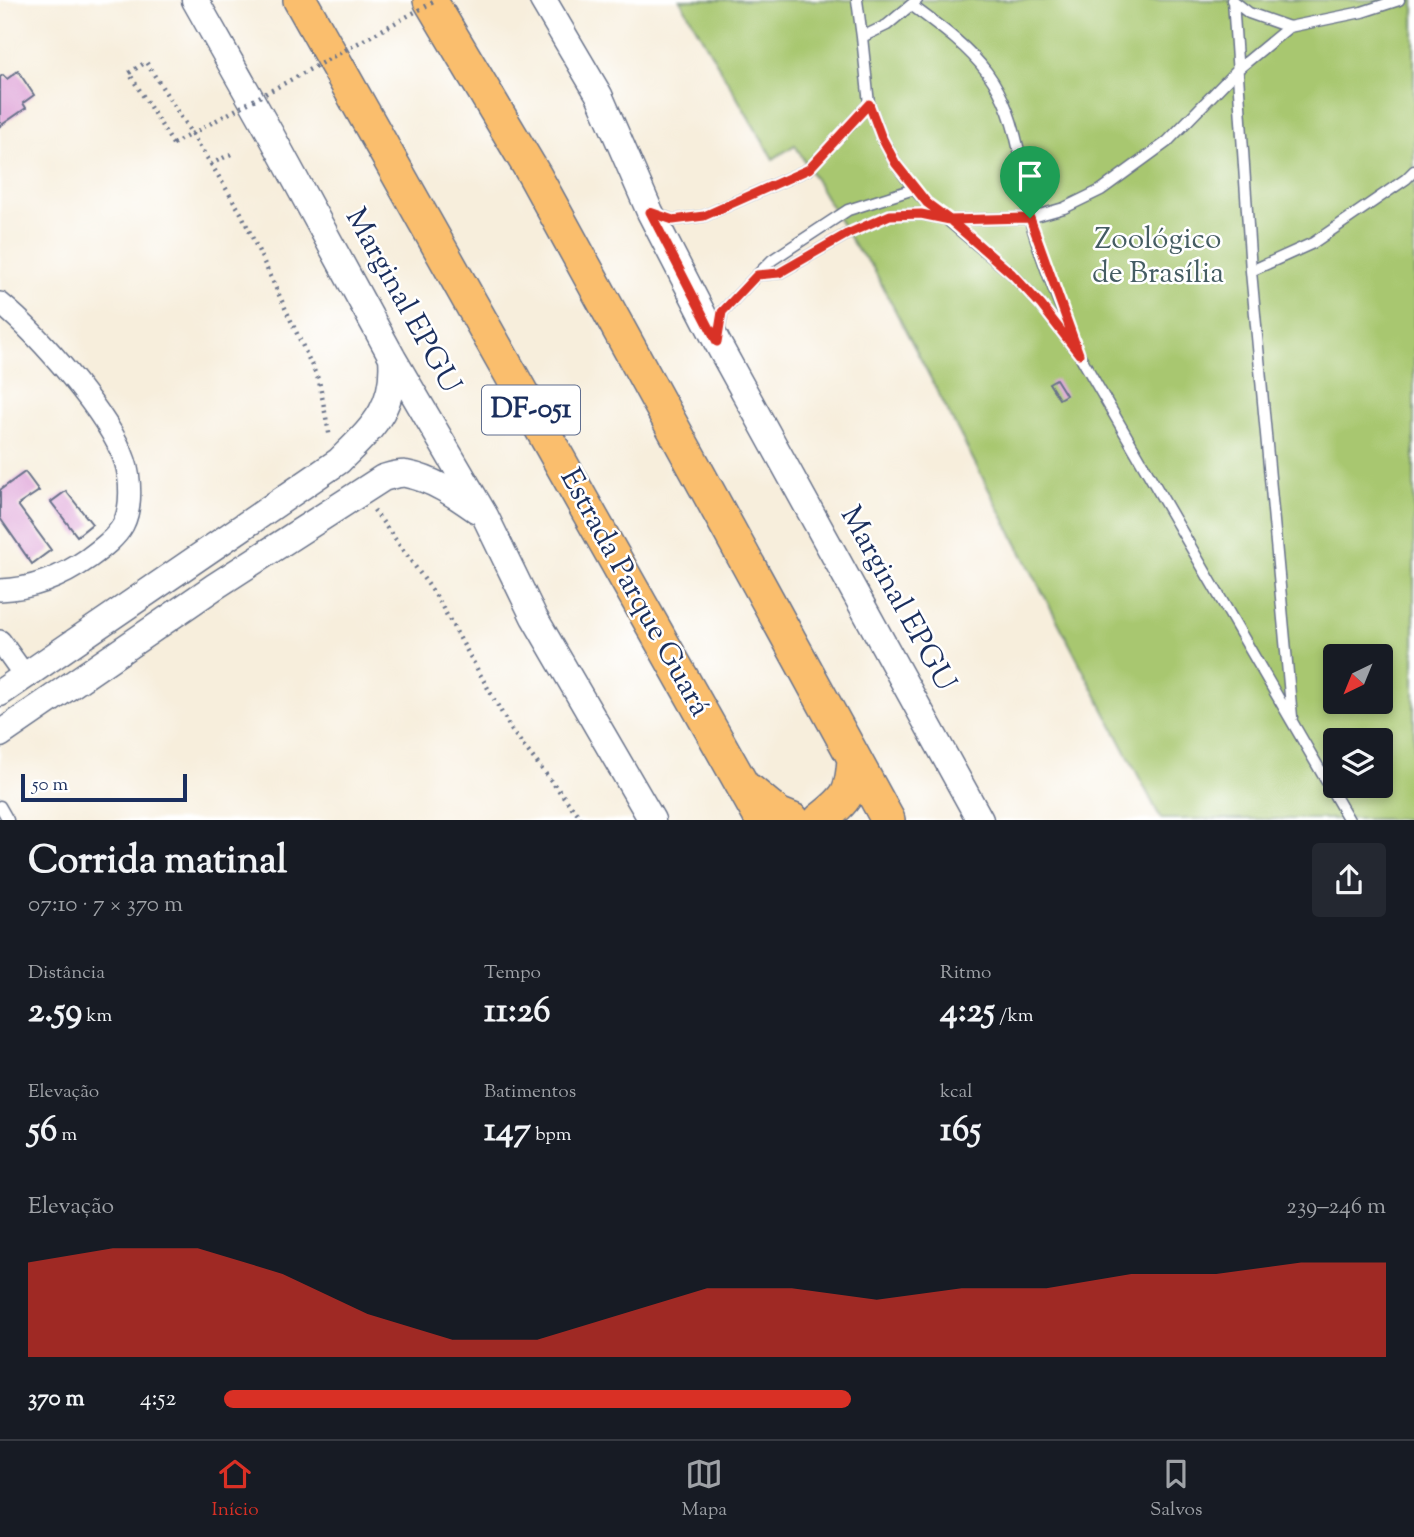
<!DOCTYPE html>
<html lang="pt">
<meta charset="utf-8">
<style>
:root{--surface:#171b24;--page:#242831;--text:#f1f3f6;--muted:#9ea1a6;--line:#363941;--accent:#d93025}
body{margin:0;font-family:"Sorts Mill Goudy",serif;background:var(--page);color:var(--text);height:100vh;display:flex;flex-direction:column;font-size:26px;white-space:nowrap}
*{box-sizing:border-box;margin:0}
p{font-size:23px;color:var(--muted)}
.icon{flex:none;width:38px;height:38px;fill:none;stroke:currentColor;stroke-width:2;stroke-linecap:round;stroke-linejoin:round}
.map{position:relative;height:820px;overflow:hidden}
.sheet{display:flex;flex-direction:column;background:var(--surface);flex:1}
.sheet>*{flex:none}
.needle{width:46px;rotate:223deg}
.fabs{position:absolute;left:1323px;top:644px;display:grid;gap:14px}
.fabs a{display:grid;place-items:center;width:70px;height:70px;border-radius:7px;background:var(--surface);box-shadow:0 4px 10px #0003;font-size:35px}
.scale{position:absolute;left:21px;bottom:18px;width:166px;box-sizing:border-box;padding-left:7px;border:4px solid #1b2f5e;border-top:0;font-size:19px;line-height:24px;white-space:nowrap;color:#1b2f5e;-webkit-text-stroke:5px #fff;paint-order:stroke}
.pin{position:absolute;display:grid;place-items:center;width:60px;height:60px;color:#fff;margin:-72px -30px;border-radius:50% 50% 50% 0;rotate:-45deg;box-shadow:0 0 7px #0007}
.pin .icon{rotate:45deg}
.round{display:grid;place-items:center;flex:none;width:74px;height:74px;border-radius:7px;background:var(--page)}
.head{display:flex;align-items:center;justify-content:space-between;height:119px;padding:0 28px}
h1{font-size:38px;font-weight:700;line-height:52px}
.stats{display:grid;grid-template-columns:repeat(3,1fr);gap:10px;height:119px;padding:7px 28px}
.stats div{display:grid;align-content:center}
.stats b{font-size:35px;font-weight:700}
.stats small{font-size:19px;font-weight:400}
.stats p{font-size:19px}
.chart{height:196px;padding:14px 28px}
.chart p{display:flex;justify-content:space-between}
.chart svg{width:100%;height:126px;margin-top:7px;fill:var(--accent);opacity:.7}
ul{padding:0 28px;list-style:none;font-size:23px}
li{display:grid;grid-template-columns:112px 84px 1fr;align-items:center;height:52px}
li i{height:18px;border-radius:9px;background:var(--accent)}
.dock{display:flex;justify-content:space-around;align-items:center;height:98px;border-top:2px solid var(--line);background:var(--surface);font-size:19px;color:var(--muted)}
.dock a{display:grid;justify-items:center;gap:4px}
.dock .selected{color:var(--accent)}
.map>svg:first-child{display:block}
.green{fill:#a8c76f;stroke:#627b66;stroke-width:2;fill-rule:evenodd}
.building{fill:#dfa4d8}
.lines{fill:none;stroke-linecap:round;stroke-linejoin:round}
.service-casing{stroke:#68728a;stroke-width:13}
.minor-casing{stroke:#68728a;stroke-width:24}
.tertiary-casing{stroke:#68728a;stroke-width:29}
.trunk-casing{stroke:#68728a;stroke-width:36}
.path{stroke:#68728a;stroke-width:4.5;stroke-dasharray:2 5;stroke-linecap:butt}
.service{stroke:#fff;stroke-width:10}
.minor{stroke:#fff;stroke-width:21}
.tertiary{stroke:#fff;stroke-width:26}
.trunk{stroke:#fabe6d;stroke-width:33}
.path-bridge{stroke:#68728a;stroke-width:4.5;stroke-dasharray:2 5;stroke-linecap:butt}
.route-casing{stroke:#fff;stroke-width:14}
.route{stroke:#d93025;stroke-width:9}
.labels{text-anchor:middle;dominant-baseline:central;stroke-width:5;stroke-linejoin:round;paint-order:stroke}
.shield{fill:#fff;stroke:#5f6d8e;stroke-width:2}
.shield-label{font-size:28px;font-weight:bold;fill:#1b2f5e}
.park-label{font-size:30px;fill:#455d63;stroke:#fff}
.street-label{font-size:30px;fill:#1b2f5e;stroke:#fff}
</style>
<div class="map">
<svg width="1414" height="820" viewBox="0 0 1414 820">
<rect width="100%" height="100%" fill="#fff"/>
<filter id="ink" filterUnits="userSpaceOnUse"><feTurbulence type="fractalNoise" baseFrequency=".0143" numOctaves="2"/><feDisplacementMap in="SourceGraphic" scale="14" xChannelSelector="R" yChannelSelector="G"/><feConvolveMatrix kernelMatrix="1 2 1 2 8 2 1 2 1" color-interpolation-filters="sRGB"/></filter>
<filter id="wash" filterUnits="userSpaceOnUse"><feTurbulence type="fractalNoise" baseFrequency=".00686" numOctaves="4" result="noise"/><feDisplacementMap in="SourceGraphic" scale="28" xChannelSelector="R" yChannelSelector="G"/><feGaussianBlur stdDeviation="1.57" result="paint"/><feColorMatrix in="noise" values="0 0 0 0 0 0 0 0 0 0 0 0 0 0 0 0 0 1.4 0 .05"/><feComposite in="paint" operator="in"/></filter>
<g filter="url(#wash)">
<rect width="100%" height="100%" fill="#f7eedc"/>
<path class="green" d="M680,0H1414V819H1161L872,266L855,247L795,145L773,159ZM1335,656H1381V702H1335ZM1335,740H1381V786H1335Z"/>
<g id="blocks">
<path class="building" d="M18,71L34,95L23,103L26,108L0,126V77L3,75L7,79Z
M1056,379L1066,395L1059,399L1049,383Z
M25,472L39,491L18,505L51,550L32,564L0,518V490Z
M66,491L92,524L77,536L51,502Z"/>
</g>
</g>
<g filter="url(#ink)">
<use href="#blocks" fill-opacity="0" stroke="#68728a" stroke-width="2"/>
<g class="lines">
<g class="service-casing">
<path id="service" d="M857,0L862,37
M1232,0L1249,13L1289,27
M1233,0L1251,271L1292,717
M911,5C981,56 1006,79 1022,166C1025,184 1025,202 1030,219C1041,262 1060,303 1075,345
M869,104L881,136L896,164L914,189L927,203L1012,274L1041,305L1079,354L1349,820
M657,214L673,220L704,216L809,169L869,104L862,37L887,25L917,0
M1251,271L1313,243L1406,179L1414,171
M757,275L772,260L848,210L914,189
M719,332L722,312L757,275L779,273L847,234L890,215L921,214L950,220L1029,218L1064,208L1101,190L1167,142L1237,70L1289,27L1362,12L1399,0
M0,806L8,820"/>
</g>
<g class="minor-casing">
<path id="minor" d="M0,303C39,335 109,414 125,461C131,479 132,508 123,525C116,538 101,549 89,558C62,577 34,589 0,590
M0,641L25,676"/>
</g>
<g class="tertiary-casing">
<path id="tertiary" d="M195,0L270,133L392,357L485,516L534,617L652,820
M543,0L599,95L650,212L717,342L980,820
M0,693L339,461C373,427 396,408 392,357
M0,734L214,587L383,478C390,476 399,473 406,474C433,479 456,495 477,510"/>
</g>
<g class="trunk-casing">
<path id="trunk" d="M300,0L762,820
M430,0L535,176L888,820
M750,791L778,814L793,820
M820,820C848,798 852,793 854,758"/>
</g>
<path class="path" d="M173,144L129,73L146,62L211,164L233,153
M211,164L241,213L319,381L330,438
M374,510L435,594L512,731L582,820"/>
<use href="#service" class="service"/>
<use href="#minor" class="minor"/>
<use href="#tertiary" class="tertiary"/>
<use href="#trunk" class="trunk"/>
<path class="path-bridge" d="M173,144L437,0"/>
</g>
</g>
<g class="lines" filter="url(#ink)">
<g class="route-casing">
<path id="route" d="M1030,218L950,220L927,203L896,164L881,136L869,104L809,169L704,216L673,220L650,212L717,342L722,312L757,275L779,273L847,234L890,215L921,214L950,220L1012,274L1041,305L1079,354L1030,218"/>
</g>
<use href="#route" class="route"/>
</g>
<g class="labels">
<rect class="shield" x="482" y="385.5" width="98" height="49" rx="5"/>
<g class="shield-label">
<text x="531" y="410">DF-051</text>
</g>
<g class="park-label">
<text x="1158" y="240">Zoológico<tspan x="1158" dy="34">de Brasília</tspan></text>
</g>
<g class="street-label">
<text transform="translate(402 301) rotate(61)">Marginal EPGU</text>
<text transform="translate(634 593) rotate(61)">Estrada Parque Guará</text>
<text transform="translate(897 599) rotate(61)">Marginal EPGU</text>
</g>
</g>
</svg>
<div class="fabs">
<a><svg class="needle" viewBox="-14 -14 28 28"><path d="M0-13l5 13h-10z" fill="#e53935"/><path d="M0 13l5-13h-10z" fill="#9ea1a6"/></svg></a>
<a><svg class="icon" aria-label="layers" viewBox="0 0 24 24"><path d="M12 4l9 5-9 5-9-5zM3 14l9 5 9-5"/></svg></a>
</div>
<div class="scale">50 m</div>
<div class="pin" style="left:1030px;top:218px;background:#1e9e55"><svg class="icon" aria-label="arrive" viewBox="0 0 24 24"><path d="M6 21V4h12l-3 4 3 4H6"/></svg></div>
</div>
<section class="sheet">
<div class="head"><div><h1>Corrida matinal</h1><p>07:10 · 7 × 370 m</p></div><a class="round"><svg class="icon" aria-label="share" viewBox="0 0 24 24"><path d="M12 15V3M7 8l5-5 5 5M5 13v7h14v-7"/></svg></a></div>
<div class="stats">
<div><p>Distância</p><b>2.59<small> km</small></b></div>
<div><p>Tempo</p><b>11:26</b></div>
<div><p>Ritmo</p><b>4:25<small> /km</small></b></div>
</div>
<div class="stats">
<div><p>Elevação</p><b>56<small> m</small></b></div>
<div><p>Batimentos</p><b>147<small> bpm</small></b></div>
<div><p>kcal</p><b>165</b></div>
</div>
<div class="chart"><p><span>Elevação</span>239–246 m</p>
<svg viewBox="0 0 160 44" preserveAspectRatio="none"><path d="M0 44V11L10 6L20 6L30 15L40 29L50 38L60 38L70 29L80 20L90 20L100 24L110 20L120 20L130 15L140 15L150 11L160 11V44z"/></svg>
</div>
<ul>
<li><b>370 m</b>4:52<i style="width:54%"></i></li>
</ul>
</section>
<nav class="dock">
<a class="selected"><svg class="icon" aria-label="home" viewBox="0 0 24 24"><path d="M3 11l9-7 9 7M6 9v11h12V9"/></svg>Início</a>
<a><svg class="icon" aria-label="map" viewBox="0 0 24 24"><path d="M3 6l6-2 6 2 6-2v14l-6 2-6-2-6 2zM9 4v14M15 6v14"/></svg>Mapa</a>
<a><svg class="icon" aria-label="saved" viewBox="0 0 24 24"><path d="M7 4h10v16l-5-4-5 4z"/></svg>Salvos</a>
</nav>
